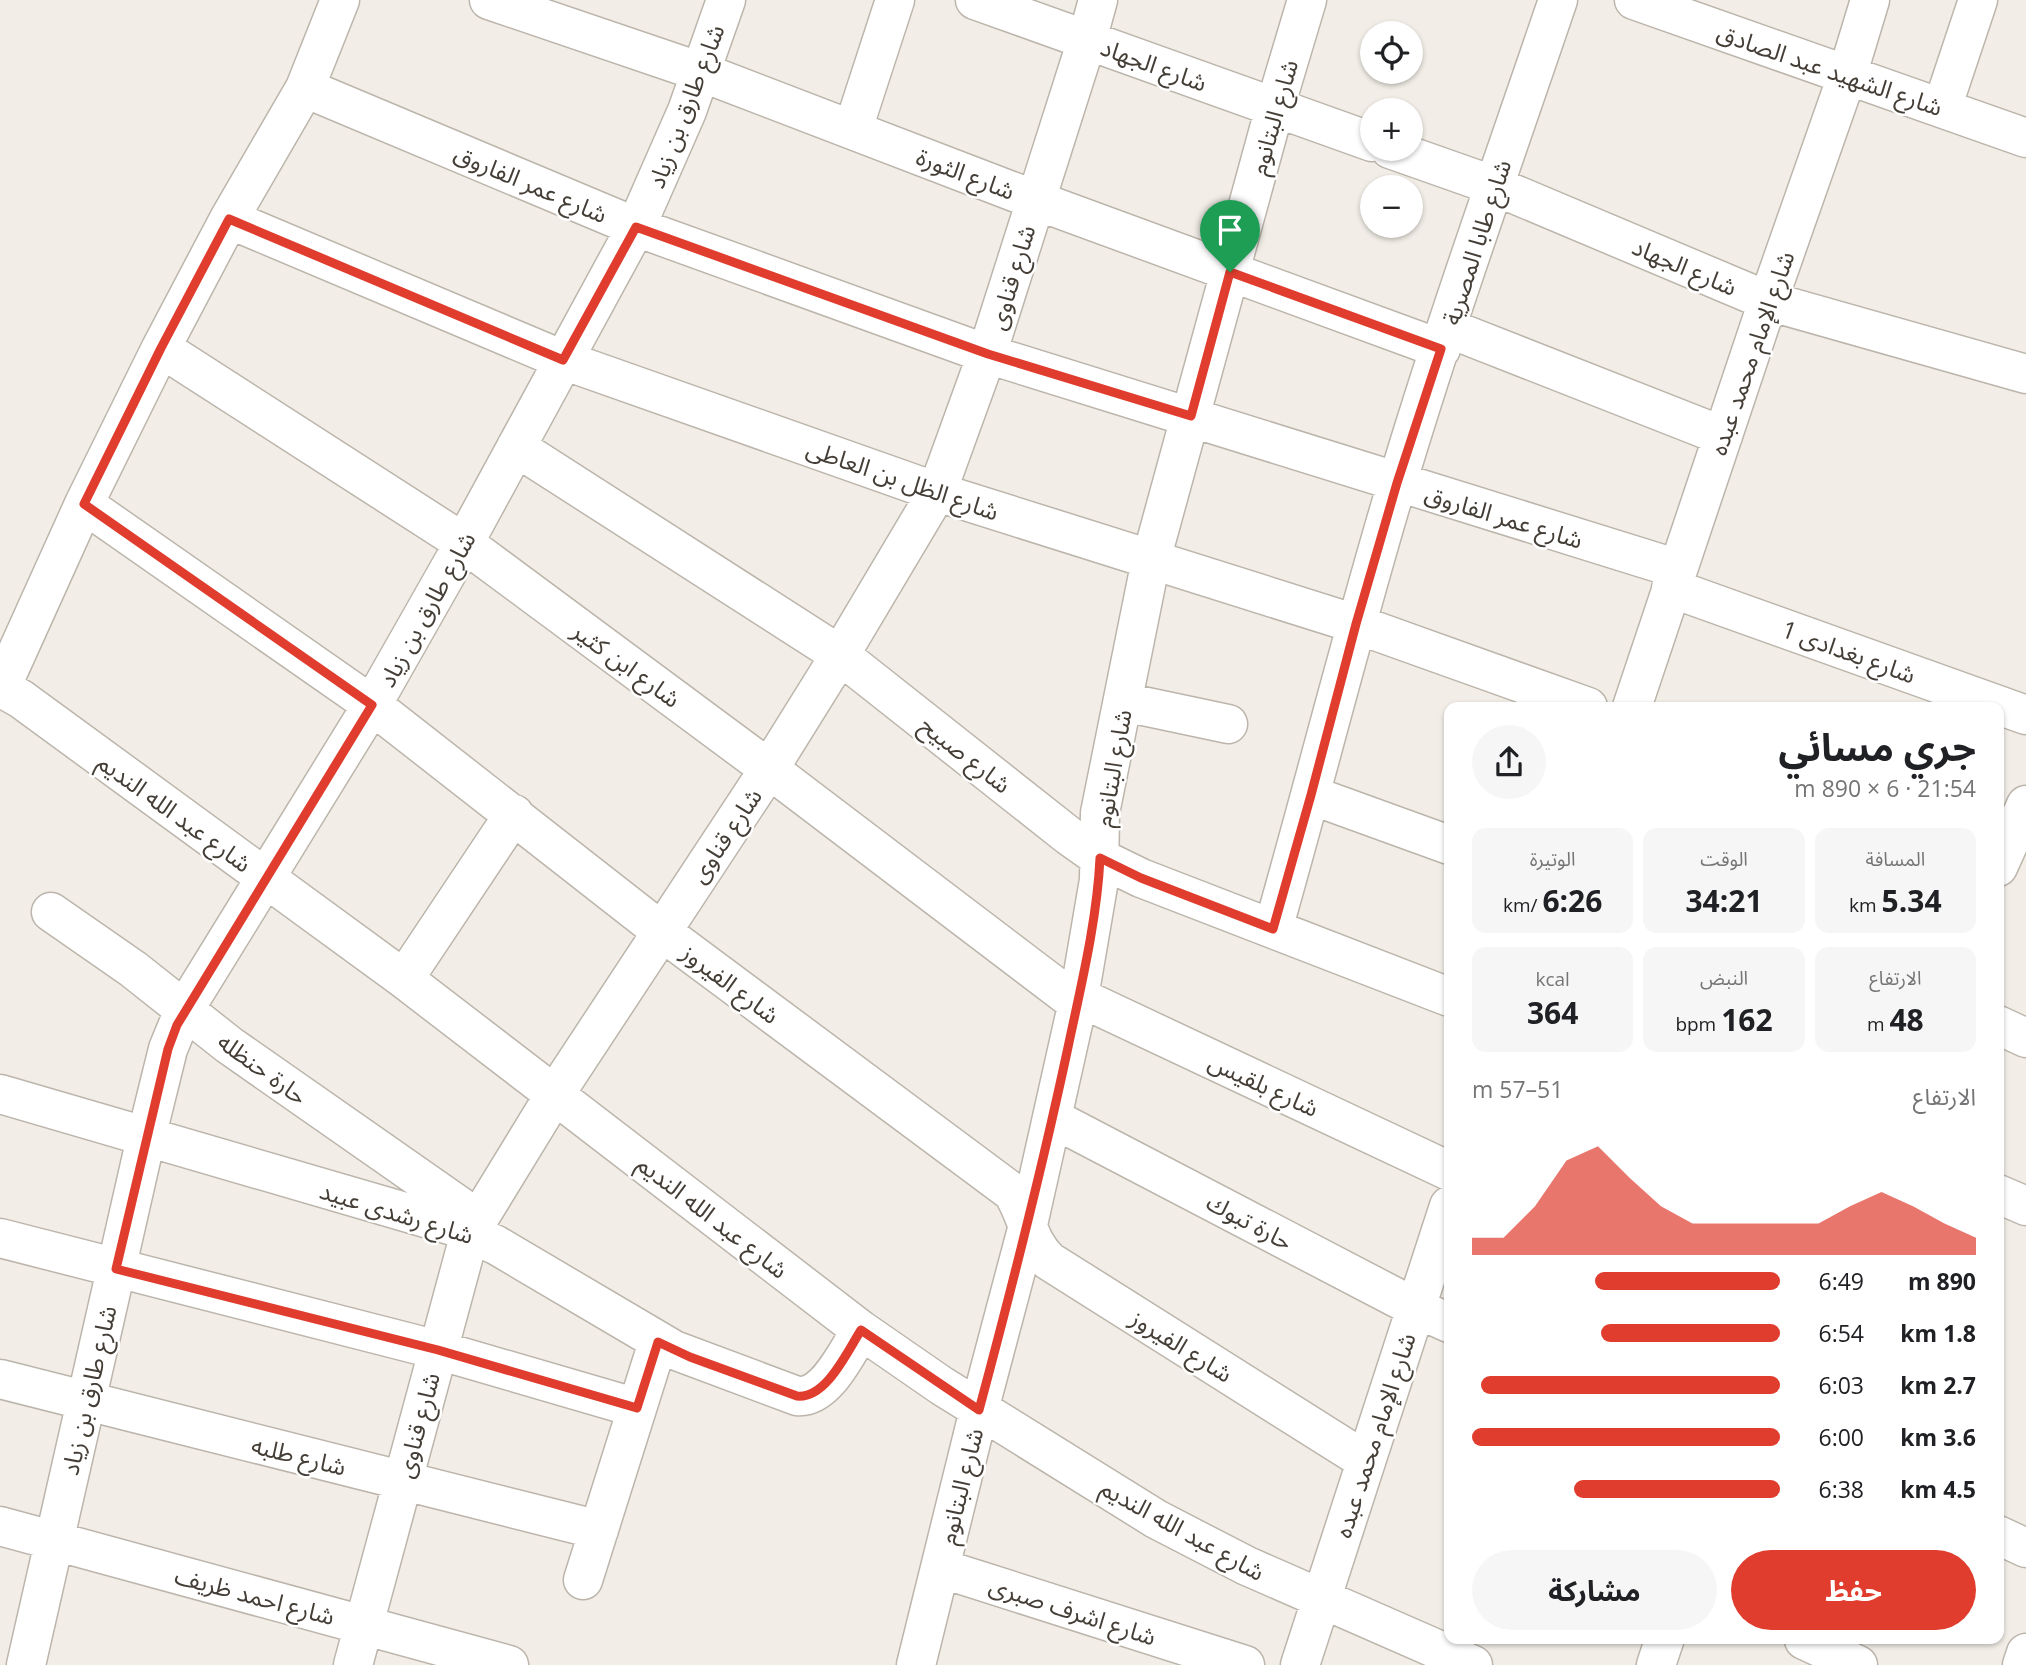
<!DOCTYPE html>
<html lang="ar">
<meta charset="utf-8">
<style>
:root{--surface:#fff;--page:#f6f6f6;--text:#202124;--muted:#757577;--accent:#e03d2f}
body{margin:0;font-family:"Open Sans","Noto Sans Arabic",sans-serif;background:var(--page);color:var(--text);direction:rtl;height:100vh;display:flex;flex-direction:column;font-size:26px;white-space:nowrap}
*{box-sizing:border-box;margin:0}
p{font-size:23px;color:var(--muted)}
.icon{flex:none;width:38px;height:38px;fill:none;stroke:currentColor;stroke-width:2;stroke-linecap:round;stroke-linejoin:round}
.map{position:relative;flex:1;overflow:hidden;direction:ltr}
.sheet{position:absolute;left:1444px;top:702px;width:560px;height:942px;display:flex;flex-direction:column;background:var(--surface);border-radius:14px;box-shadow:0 2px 5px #0004;direction:rtl}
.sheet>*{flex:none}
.tools{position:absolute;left:1360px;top:21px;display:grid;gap:14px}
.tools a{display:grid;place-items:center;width:63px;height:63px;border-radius:50%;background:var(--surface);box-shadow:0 2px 5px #0004;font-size:35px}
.pin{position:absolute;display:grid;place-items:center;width:60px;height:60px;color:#fff;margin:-72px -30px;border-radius:50% 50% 50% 0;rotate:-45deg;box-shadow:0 0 7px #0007}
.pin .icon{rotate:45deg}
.round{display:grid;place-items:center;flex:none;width:74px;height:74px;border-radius:37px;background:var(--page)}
.head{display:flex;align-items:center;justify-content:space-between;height:119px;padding:0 28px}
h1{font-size:38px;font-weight:700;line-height:52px}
.metrics{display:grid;grid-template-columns:repeat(3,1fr);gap:10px;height:119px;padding:7px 28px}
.metrics div{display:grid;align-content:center;border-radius:14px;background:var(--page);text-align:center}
.metrics b{font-size:30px;font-weight:700}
.metrics small{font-size:19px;font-weight:400}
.metrics p{font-size:19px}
.chart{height:196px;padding:14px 28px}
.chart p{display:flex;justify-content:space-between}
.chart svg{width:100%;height:126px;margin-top:7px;fill:var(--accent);opacity:.7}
.primary-button{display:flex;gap:14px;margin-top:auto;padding:14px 28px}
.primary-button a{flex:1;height:80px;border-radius:42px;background:var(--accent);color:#fff;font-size:28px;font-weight:700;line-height:80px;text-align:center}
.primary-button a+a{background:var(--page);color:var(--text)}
ul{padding:0 28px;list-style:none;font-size:23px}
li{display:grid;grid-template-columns:112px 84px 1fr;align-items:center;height:52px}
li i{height:18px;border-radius:9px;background:var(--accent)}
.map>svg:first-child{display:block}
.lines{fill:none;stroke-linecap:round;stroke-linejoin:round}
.minor-casing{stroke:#bcb5ab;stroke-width:41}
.minor{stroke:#fff;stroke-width:38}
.route-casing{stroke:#fff;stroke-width:14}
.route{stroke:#e03d2f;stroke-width:9}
.labels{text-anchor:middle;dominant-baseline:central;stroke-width:5;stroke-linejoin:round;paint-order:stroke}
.street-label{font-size:24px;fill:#443e37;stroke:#fff}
</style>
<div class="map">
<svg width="2026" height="1665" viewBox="0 0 2026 1665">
<rect width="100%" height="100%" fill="#f2eee7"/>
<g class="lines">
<g class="minor-casing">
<path id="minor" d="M489,0L701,72L1035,200L1441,349
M975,0L1372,142
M1634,0L2026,138
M305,88L636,227L987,354L1678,569
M1942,108L1978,0
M853,129L895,0
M1390,149L1495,186L1768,301L2026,374
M229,219L563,360L937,492L1356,624L1588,707
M1448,328L1723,436
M161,348L464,543L769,769L1077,1003
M516,447L840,655L1069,836L1100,858L1141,878L1449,997
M84,504L372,705L661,931L1012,1192C1028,1216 1027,1240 1049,1261L1366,1461
M1671,588L2026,715
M0,687L21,699L404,979L861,1330L942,1386L1156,1519L1247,1566L1473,1665
M0,690L84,504L161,348L229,219L305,88L340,0
M1124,702L1228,724
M1632,707L1768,301L1847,76L1870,0
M1311,795L1449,845
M1998,867L2026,805
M51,912L133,969L229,1045L478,1219
M1273,929C1315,782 1352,633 1396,487C1445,323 1503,162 1558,0
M404,979L514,814
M1079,997L1449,1171
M1998,1025L2026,1038
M0,1094L453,1226L496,1245L674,1350L797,1396C826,1399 847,1352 861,1330
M1052,1118L1416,1308L1449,1323
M1998,1194L2026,1206
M0,1238L438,1350L637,1408
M0,1379L599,1530
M0,1526L509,1665
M1998,1535L2026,1548
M940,1568L1245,1665
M583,1580L658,1342
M1804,1640L1858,1665
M26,1665L146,1138L168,1049L184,1010L372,705L464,543L636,227L687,111L726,0
M353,1665L470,1233L555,1094L769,769L840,655L937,492L987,354L1087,40L1098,0
M916,1665L979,1410L1027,1229L1079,997L1099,880L1100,813L1151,560L1275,107L1307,0
M1300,1665L1449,1206
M1656,1665L1665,1638
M2022,1665L2026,1653"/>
</g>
<use href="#minor" class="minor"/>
</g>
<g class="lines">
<g class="route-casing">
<path id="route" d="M229,219L563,360L636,227L988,354L1191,416L1230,272L1441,349L1397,483L1356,624L1311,795L1273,929L1141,878L1100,858C1097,922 1080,990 1067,1052C1041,1173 1011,1291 979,1410L861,1330C847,1352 826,1399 797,1396L690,1357L658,1342L637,1408L438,1350L116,1269L168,1049L177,1025L372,705L84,504L161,348Z"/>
</g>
<use href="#route" class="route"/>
</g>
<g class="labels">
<g class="street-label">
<text transform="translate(1154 64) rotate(20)">شارع الجهاد</text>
<text transform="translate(1830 69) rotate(19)">شارع الشهيد عبد الصادق</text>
<text transform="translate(685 106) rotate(-69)">شارع طارق بن زياد</text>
<text transform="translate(1273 117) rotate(-74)">شارع البتانوم</text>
<text transform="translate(966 173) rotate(21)">شارع الثورة</text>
<text transform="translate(531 183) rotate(23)">شارع عمر الفاروق</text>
<text transform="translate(1476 242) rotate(-72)">شارع طابا المصرية</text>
<text transform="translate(1685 266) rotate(23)">شارع الجهاد</text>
<text transform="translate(1011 277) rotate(-73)">شارع قناوى</text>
<text transform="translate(1751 353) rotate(-71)">شارع الإمام محمد عبده</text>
<text transform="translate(903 479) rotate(19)">شارع الظل بن العاطى</text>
<text transform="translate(1504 516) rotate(17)">شارع عمر الفاروق</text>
<text transform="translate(426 609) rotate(-61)">شارع طارق بن زياد</text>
<text transform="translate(1849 651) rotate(20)">شارع بغدادى 1</text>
<text transform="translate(627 664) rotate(36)">شارع ابن كثير</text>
<text transform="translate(966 754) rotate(38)">شارع صبيح</text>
<text transform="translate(1112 768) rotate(-80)">شارع البتانوم</text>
<text transform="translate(175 812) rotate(36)">شارع عبد الله النديم</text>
<text transform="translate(725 835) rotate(-56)">شارع قناوى</text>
<text transform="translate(731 983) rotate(37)">شارع الفيروز</text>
<text transform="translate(263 1068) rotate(36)">حارة حنظله</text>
<text transform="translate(1264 1084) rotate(25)">شارع بلقيس</text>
<text transform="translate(397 1212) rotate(17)">شارع رشدى عبيد</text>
<text transform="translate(713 1216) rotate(38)">شارع عبد الله النديم</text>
<text transform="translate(1250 1221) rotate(28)">حارة تبوك</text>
<text transform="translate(1182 1345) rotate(32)">شارع الفيروز</text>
<text transform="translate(88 1390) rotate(-77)">شارع طارق بن زياد</text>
<text transform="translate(417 1425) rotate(-75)">شارع قناوى</text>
<text transform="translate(1374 1435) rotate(-72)">شارع الإمام محمد عبده</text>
<text transform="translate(299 1455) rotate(14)">شارع طلبه</text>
<text transform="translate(960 1486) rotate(-76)">شارع البتانوم</text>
<text transform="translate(1183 1529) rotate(29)">شارع عبد الله النديم</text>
<text transform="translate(255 1595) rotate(15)">شارع احمد ظريف</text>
<text transform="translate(1073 1610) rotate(18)">شارع اشرف صبرى</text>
</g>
</g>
</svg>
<div class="tools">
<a><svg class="icon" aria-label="locate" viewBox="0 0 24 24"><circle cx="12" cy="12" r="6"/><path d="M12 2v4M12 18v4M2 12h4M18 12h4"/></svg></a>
<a>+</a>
<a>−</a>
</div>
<div class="pin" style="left:1230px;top:272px;background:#1e9e55"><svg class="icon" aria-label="arrive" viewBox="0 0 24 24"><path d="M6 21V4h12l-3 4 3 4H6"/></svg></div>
<section class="sheet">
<div class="head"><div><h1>جري مسائي</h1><p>21:54 · 6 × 890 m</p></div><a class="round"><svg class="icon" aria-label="share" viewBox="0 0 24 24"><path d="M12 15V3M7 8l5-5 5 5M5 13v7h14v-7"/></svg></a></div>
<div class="metrics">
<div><p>المسافة</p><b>5.34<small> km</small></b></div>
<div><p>الوقت</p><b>34:21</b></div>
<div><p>الوتيرة</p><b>6:26<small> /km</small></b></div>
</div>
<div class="metrics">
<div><p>الارتفاع</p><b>48<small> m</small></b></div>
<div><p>النبض</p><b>162<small> bpm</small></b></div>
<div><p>kcal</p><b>364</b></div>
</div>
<div class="chart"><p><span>الارتفاع</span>51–57 m</p>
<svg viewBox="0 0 160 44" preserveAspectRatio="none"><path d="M0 44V38L10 38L20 27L30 11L40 6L50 17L60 27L70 33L80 33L90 33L100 33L110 33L120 27L130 22L140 27L150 33L160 38V44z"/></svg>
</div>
<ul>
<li><b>890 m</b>6:49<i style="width:60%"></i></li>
<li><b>1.8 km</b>6:54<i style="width:58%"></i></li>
<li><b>2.7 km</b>6:03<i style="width:97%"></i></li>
<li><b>3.6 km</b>6:00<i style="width:100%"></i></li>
<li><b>4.5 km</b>6:38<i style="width:67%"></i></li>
</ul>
<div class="primary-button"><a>حفظ</a><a>مشاركة</a></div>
</section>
</div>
